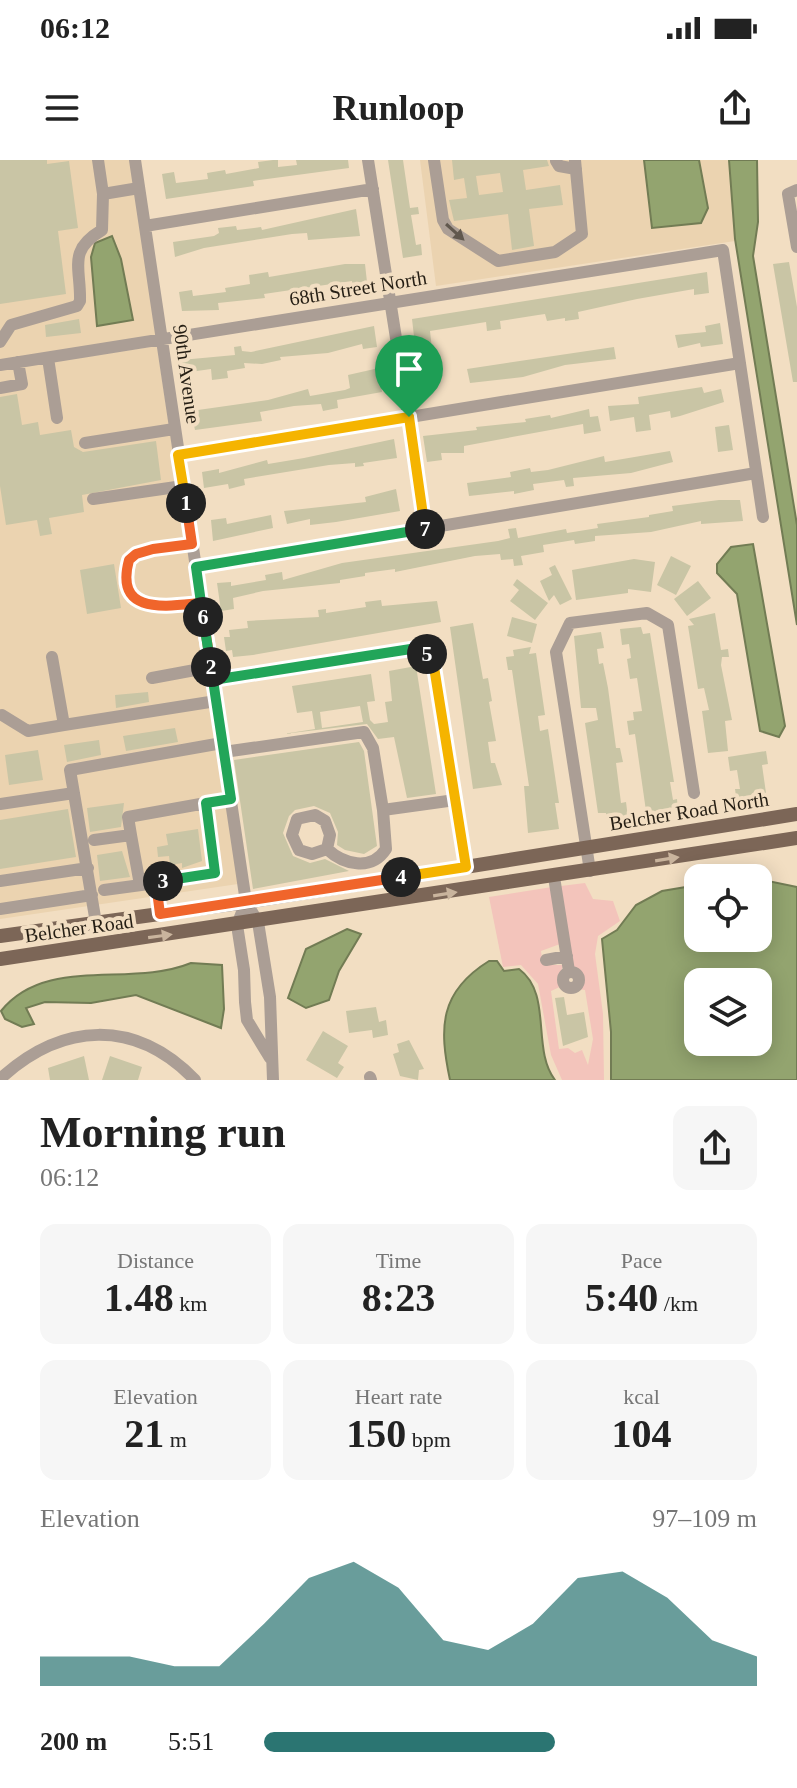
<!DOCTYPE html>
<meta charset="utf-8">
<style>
:root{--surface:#fff;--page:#f6f6f6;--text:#222;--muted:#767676;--accent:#2b7572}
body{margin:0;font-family:"Times New Roman",serif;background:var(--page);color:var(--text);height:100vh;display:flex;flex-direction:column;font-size:30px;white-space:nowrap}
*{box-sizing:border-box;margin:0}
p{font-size:26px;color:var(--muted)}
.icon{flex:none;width:44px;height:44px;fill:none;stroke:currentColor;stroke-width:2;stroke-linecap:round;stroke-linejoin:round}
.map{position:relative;height:920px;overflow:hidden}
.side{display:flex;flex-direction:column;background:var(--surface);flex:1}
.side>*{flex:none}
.controls{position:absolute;left:684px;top:704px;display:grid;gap:16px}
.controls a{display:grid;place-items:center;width:88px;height:88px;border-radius:16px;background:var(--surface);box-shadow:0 4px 20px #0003;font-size:40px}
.pin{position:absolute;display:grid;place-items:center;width:68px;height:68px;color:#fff;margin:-82px -34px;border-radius:50% 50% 50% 0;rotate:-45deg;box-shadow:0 0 8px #0007}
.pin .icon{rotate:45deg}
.km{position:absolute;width:40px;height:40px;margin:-20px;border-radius:50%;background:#222;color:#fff;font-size:22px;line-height:40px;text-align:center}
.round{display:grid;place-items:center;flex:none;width:84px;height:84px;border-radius:16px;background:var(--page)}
.head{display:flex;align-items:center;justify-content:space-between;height:136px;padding:0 40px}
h1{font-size:44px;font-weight:800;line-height:60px}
.stats{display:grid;grid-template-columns:repeat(3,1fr);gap:12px;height:136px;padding:8px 40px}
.stats div{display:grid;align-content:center;border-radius:16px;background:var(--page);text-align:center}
.stats b{font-size:40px;font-weight:800}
.stats small{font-size:22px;font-weight:400}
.stats p{font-size:22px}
.chart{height:224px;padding:16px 40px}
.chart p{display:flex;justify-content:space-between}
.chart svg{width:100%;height:144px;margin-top:8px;fill:var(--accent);opacity:.7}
ul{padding:0 40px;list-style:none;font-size:26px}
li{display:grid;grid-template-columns:128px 96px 1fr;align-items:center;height:60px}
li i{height:20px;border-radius:10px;background:var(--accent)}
.status{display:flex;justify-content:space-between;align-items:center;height:56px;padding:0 40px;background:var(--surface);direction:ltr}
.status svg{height:22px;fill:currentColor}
header{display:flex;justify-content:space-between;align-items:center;height:104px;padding:0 40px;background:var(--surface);font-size:36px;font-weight:800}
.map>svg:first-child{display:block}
.built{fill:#ebd3b0}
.green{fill:#f3c4bb}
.water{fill:#93a46f;stroke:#727c54;stroke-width:2;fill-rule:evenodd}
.building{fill:#c9c5a5;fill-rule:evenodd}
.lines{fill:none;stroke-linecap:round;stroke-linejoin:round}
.minor{stroke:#ab9e95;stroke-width:12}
.major{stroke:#7c6657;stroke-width:14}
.oneway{fill:#61584e}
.oneway2{fill:#c9b49d}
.split-1-casing{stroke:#fff;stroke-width:16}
.split-2-casing{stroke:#fff;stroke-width:16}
.split-3-casing{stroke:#fff;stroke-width:16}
.split-4-casing{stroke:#fff;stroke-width:16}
.split-5-casing{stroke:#fff;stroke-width:16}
.split-6-casing{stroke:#fff;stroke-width:16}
.split-7-casing{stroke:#fff;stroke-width:16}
.split-8-casing{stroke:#fff;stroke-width:16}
.split-1{stroke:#f5b400;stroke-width:10}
.split-2{stroke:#f0652b;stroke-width:10}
.split-3{stroke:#22a559;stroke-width:10}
.split-4{stroke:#f0652b;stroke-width:10}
.split-5{stroke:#f5b400;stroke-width:10}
.split-6{stroke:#22a559;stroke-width:10}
.split-7{stroke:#22a559;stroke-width:10}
.split-8{stroke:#f5b400;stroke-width:10}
.labels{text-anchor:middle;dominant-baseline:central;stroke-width:8;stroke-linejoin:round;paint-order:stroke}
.street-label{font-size:20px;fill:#251e14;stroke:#f2dec2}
</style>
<div class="status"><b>06:12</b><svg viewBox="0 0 49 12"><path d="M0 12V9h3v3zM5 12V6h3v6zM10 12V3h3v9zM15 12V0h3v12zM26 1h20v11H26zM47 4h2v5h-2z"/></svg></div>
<header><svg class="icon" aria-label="menu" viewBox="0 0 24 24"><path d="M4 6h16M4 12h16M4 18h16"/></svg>Runloop<svg class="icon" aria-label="share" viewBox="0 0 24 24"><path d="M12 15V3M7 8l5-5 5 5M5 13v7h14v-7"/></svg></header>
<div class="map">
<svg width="797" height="920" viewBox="0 0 797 920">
<rect width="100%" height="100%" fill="#f2dec2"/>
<path class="built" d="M0,0H130L156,177L0,200Z
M420,0H645L652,68L708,48L699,0H729L735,81L436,126Z
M157,186L238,724L0,759V210Z"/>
<path class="green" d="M585,723L593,739L613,741L620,761L598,776L595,794L603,854L604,920H562L551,895L538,824L521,805L503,807L489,737L552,727L560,784L541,791L543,805H563L559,819L562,826L551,831L559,889L568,888L575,893L582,890L588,905L593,879L585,830L577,829L582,817L573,808L561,726Z"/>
<path class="water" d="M699,0L708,48L701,63L652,68L644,0Z
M729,0H757L758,62L753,96L797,365V465L735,79Z
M112,76L121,99L133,160L97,166L91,97L95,83Z
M753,384L785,566L779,577L760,571L737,434L717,413V404L731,387Z
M758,719L797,727V920H611V872L602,779L617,770L636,745L662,731L698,725V778H758ZM698,822H758V882H698Z
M347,769L361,774L339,811L329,840L306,848L288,838L306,789Z
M489,801H497L504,811L519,809C553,834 531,889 555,920H450C439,868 439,832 489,801Z
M191,803L222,805L224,849L221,868L136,835L91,843L45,842L26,848L34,864L22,867L5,859L1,851C46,795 130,828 191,803Z"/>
<path class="building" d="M0,0H47V4L69,1L78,68L58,71L66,134L0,144Z
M273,0H278V7L297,5L296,0H348L349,8L253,21L254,26L166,39L162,14L174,12L176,23L208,19L207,13L225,10L226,14L259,8L258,2Z
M388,0H403L410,48L418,47L419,54L411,55L416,85L421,84L422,95L403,98Z
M452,0H547L549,6L523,10L526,30L560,25L563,45L529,49L534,86L512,90L508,54L454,61L449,40L467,38L464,18L454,20ZM500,13L503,32L479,35L476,16Z
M356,49L360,76L308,80L307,73L292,74L204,88L175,97L173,82L214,76L219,73L218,68L236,66L237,70L261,67L262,70Z
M789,102L797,147V222H793L773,104Z
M345,104H365L367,122L352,123V121L264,134L265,138L218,143L219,150L182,151L179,132L192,130L193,136L226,132L225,128L250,124L249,115L268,112L269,117Z
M707,112L709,133L694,135V129L637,139L578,152L579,159L565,161V158L547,161L545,154L538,155L500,161L501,169L487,171L486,162L430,171L436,226L420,229L412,159Z
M79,159L81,173L46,177L45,165Z
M720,163L723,184L701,187L700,183L678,188L675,175L706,172L705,166Z
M374,166L377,187L363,189L362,184L328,193L280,197L281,200L262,204L244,203L245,208L227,211L228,218L212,220L211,209L183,213L181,200L235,195L234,187L241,186L242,191L251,192Z
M614,187L616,199L565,205L523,217L470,223L467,209Z
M379,208L382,232L337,240L338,248L323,251L321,244L294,246L260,252L262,261L195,270L191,251L268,240L308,229L310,236L345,230L350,228L348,215Z
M702,227L704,233L721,229L724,242L680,256L671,258L670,251L649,255L651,270L636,272L634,257L610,261L608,246L639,244L638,237Z
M17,234L22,265L38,262L40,275L71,270L74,287L83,292L156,281L161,320L82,335L84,352L49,358L52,374L40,376L37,360L6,365L0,326V237Z
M589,249L590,257L598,256L601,271L584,274L583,264L523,275L464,286V293H441L442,300L427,302L423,276L477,270L476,267L526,262L525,259L550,255L551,258Z
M729,265L733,290L718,292L715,267Z
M394,279L397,298L363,303L364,306L355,307V303L329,305L244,319L245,325L229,329L228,324L204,328L202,312L219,309V313L267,300L268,304L304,298Z
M670,291L673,302L631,313L573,318L574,326L566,327L564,320L533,324L534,330L514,334V331L469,336L467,323L511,317L510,312L530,308L531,312L548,310L604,296L605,302Z
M396,329L400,351L336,362L310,365V359L287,364L284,351L366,342L365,337Z
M719,340H740L743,361L701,364V361L651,372L595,376V381L575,384L574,380L543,385L544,392L521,396L523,405L514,406L513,399L501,400L500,394L475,396L395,412V409L365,413V416L340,420V423L263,431L233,438L234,449L221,451L217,423L231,422V426L266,420L265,415L282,412L283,420L342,403L498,381L510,378L508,369L516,368L518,378L566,369L567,373L598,368L597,364L649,357V355L673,351L672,346Z
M271,355L273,368L213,381L211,360L226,358L227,364Z
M671,396L691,406L676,435L657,425Z
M634,399L655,402L651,432L628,429V433L576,440L572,410Z
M114,404L121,448L87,454L80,410Z
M555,405L572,439L560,445L554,435L549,441L540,421L552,415L549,408Z
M517,419L548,443L535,460L510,441L519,430L513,425Z
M698,421L711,438L687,456L674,439Z
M381,440L382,446L437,441L441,462L253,495L233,497L232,490L226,491L224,477H230L229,470L248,468L247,461L319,457L318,450L326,449V453L366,447L365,442Z
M715,453L721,490L728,489L729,497H722L721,505L732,560L725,561L728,591L708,593L702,551L709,550L704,528L698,529L688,466L694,465L689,459Z
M512,457L537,464L532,483L507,476Z
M473,463L483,519L488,518L492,541L489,542L496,581L488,582L491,603H495L502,625L473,629L450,467Z
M641,467L643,474L650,473L674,622H670L673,640L677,639L678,652L647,658L635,574L629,575L627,561L634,560L633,552L642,551L637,518L630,519L627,499L631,498L629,484L622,485L620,469Z
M601,472L604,488L597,489L599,504L603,503L608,528L616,588H620L623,602L616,603L621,643L626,642L628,658L607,660L606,653H598L585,563L598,560L596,548H581L574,476Z
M531,487L529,494L536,493L545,555L538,556L540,571L548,569L559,643H555L559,669L528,673L524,626H529L512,510H508L506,497L514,496L513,490Z
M416,506L436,634L407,638L394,577L378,579L367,564L283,574L315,569L312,551L297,553L292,526L371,514L375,541L367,542L370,560L374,564L388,562L385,542L392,541L389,511ZM360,546L363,562L322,568L320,552Z
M148,532L149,542L116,548L115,535Z
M175,568L178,582L126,591L123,576Z
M99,580L101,595L67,602L64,585Z
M359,582L364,591L377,686L364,694L345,690L337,685L338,672L330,653L314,646L295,650L289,656L283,673L293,696L310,703L325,699L349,711L253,729L234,600Z
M38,590L43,620L9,625L5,595Z
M766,591L768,604L762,605L767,640L737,644L735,629H740L737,610L730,611L728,597Z
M124,643L121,667L90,672L87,648Z
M68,649L76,697L0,709V660Z
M198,669L202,701L182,708V703L170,705L169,696L158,697L157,687L168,685L166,674Z
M122,691L130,717L100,721L97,695Z
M564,837L567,855L584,852L588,877L563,886L555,838Z
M376,847L379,862L386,860L388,875L373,878L372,870L349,873L346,851Z
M323,871L348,886L338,903L344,907L337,918L306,900Z
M409,880L424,909L419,910L418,920L400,916L393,894L399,892L397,884Z
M84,896L89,920H50L48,908Z
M110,896L142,907L138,920H102Z"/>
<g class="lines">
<path class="minor" d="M98,0L103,34L139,28
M135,0L246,742L258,762L270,837L273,920
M368,0L426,369
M434,0L443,60L448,69L498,101L555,92L582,74L575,0
M556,1L559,6L576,9
M797,30L788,34L797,87
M145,66L373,29
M0,182L11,165L77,146L80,141C81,107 67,91 102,70L103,34
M48,198L57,258
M0,205L723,90L763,357
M0,228L22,224L18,202
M85,283L174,269
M178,295L740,203
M93,339L183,326
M192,384L153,389L136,394L129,400C115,456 166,446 201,443
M196,407L756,313
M52,497L64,565L216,541
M152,518L211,507
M213,520L417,488L427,494L434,507L466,707
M2,555L28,571L64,565
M224,592L364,572L373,588L383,650L455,640
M0,644L74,633
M131,675L140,725
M94,680L131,675L128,657L206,643L215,713L156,723
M327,689L330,675L325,661L315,655L297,659L292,675L299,690L312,694L327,689C343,704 371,712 386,689L383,650
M590,711L556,492L570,463L647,453L668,465L694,633
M554,717L569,811
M0,721L88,708
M104,730L156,723L160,754
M246,742L237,765L244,810L245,842L247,860L270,898
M0,749L92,735
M96,763L70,610L222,583
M546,800L567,796
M563 820a8 8 0 1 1 16 0a8 8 0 1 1-16 0Z
M370,917L371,920
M0,919C62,862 135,858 195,920"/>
<path class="major" d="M0,776L246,742L797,654
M0,799L797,678"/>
</g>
<defs><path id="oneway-solid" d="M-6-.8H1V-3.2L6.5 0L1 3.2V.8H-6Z" transform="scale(2)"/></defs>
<use class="oneway" href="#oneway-solid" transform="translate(455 72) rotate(42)"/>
<g class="oneway2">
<use href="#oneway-solid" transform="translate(667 699) rotate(-9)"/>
<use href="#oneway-solid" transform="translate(445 734) rotate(-9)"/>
<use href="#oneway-solid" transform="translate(160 776) rotate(-8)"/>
</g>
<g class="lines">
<g class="split-1-casing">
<path id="split-1" d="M186,343L178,295L409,257"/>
</g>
<g class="split-2-casing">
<path id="split-2" d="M186,343L192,384L153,389L136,394L129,400C114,456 167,446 201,443L211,507"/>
</g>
<g class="split-3-casing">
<path id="split-3" d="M163,721L215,713L206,643L231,639L211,507"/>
</g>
<g class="split-4-casing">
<path id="split-4" d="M163,721L156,723L160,754L401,717"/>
</g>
<g class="split-5-casing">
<path id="split-5" d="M401,717L466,707L434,507L427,494"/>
</g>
<g class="split-6-casing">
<path id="split-6" d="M203,457L213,520L417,488L427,494"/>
</g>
<g class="split-7-casing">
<path id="split-7" d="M203,457L196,407L425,369"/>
</g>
<g class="split-8-casing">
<path id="split-8" d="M409,257L425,369"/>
</g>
<use href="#split-1" class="split-1"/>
<use href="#split-2" class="split-2"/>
<use href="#split-3" class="split-3"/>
<use href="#split-4" class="split-4"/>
<use href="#split-5" class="split-5"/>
<use href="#split-6" class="split-6"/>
<use href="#split-7" class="split-7"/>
<use href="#split-8" class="split-8"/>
</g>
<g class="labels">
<g class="street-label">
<text transform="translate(358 128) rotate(-9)">68th Street North</text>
<text transform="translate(187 214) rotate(82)">90th Avenue</text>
<text transform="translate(689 651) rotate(-9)">Belcher Road North</text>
<text transform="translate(79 768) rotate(-8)">Belcher Road</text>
</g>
</g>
</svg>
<div class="controls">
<a><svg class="icon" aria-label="locate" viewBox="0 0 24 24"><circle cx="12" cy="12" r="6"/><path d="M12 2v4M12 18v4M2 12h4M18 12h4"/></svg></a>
<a><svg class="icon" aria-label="layers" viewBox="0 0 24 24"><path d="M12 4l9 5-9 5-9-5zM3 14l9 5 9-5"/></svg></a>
</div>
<div class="pin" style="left:409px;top:257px;background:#1e9e55"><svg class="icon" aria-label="arrive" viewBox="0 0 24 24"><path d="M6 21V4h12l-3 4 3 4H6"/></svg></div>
<b class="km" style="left:186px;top:343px">1</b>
<b class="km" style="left:211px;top:507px">2</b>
<b class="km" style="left:163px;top:721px">3</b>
<b class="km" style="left:401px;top:717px">4</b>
<b class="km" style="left:427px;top:494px">5</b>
<b class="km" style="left:203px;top:457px">6</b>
<b class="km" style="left:425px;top:369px">7</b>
</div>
<section class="side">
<div class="head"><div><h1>Morning run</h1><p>06:12</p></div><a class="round"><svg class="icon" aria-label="share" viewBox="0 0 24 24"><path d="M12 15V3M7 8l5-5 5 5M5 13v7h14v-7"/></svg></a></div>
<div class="stats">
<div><p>Distance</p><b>1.48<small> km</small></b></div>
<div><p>Time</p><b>8:23</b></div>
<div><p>Pace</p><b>5:40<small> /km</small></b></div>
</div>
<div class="stats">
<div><p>Elevation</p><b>21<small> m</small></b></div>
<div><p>Heart rate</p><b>150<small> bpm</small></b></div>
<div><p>kcal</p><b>104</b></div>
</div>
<div class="chart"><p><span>Elevation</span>97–109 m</p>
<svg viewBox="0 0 160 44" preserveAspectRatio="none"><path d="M0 44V35L10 35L20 35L30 38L40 38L50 25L60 11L70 6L80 14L90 30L100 33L110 25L120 11L130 9L140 17L150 30L160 35V44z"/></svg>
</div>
<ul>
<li><b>200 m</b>5:51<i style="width:59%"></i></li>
</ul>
</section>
